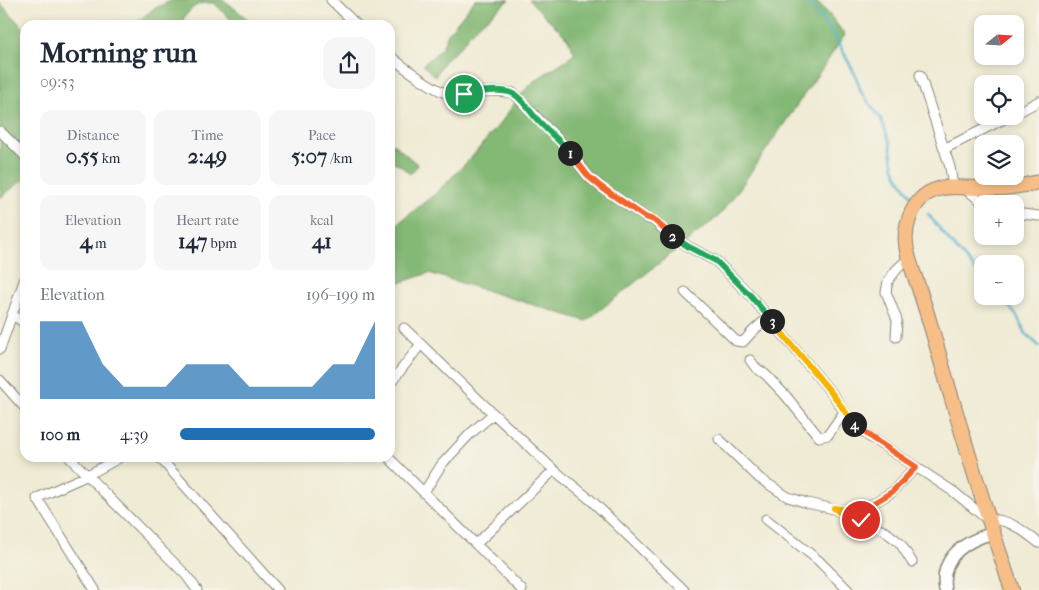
<!DOCTYPE html>
<meta charset="utf-8">
<style>
:root{--surface:#fff;--page:#f6f6f7;--text:#1f2937;--muted:#747a83;--accent:#1f6fb2}
body{margin:0;font-family:"IM FELL French Canon",serif;background:var(--page);color:var(--text);height:100vh;display:flex;flex-direction:column;font-size:19px;white-space:nowrap}
*{box-sizing:border-box;margin:0}
p{font-size:16px;color:var(--muted)}
.icon{flex:none;width:28px;height:28px;fill:none;stroke:currentColor;stroke-width:2;stroke-linecap:round;stroke-linejoin:round}
.map{position:relative;flex:1;overflow:hidden}
.sheet{position:absolute;left:20px;top:20px;width:375px;height:442px;display:flex;flex-direction:column;background:var(--surface);border-radius:15px;box-shadow:0 2px 8px #0003}
.sheet>*{flex:none}
.needle{width:32px;rotate:72deg}
.fabs{position:absolute;left:974px;top:15px;display:grid;gap:10px}
.fabs a{display:grid;place-items:center;width:50px;height:50px;border-radius:10px;background:var(--surface);box-shadow:0 2px 8px #0003;font-size:25px}
.pin{position:absolute;display:grid;place-items:center;width:42px;height:42px;color:#fff;margin:-21px;border:2px solid #fff;border-radius:50%;box-shadow:0 1px 5px #0007}
.km{position:absolute;width:25px;height:25px;margin:-12px;border-radius:50%;background:#222;color:#fff;font-size:14px;line-height:25px;text-align:center}
.round{display:grid;place-items:center;flex:none;width:52px;height:52px;border-radius:15px;background:var(--page)}
.summary{display:flex;align-items:center;justify-content:space-between;height:85px;padding:0 20px}
h1{font-size:28px;font-weight:800;line-height:38px}
.metrics{display:grid;grid-template-columns:repeat(3,1fr);gap:8px;height:85px;padding:5px 20px}
.metrics div{display:grid;align-content:center;border-radius:12px;background:var(--page);text-align:center}
.metrics b{font-size:21px;font-weight:800}
.metrics small{font-size:14px;font-weight:400}
.metrics p{font-size:14px}
.chart{height:140px;padding:10px 20px}
.chart p{display:flex;justify-content:space-between}
.chart svg{width:100%;height:90px;margin-top:5px;fill:var(--accent);opacity:.7}
ul{padding:0 20px;list-style:none;font-size:16px}
li{display:grid;grid-template-columns:80px 60px 1fr;align-items:center;height:38px}
li i{height:12px;border-radius:6px;background:var(--accent)}
.map>svg:first-child{display:block}
.forest{fill:#83b874;stroke:#506a48}
.lines{fill:none;stroke-linecap:round;stroke-linejoin:round}
.stream{stroke:#53b2d2;stroke-width:2.5}
.minor-casing{stroke:#868478;stroke-width:11}
.tertiary-casing{stroke:#868478;stroke-width:14}
.trunk-casing{stroke:#868478;stroke-width:16}
.minor{stroke:#fff;stroke-width:9}
.tertiary{stroke:#fff;stroke-width:11}
.trunk{stroke:#f7be88;stroke-width:14}
.split-1-casing{stroke:#fff;stroke-width:10}
.split-2-casing{stroke:#fff;stroke-width:10}
.split-3-casing{stroke:#fff;stroke-width:10}
.split-4-casing{stroke:#fff;stroke-width:10}
.split-5-casing{stroke:#fff;stroke-width:10}
.split-6-casing{stroke:#fff;stroke-width:10}
.split-1{stroke:#22a559;stroke-width:6}
.split-2{stroke:#f0652b;stroke-width:6}
.split-3{stroke:#22a559;stroke-width:6}
.split-4{stroke:#f5b400;stroke-width:6}
.split-5{stroke:#f0652b;stroke-width:6}
.split-6{stroke:#f5b400;stroke-width:6}
</style>
<div class="map">
<svg width="1039" height="590" viewBox="0 0 1039 590">
<rect width="100%" height="100%" fill="#f7f3e8"/>
<filter id="ink" filterUnits="userSpaceOnUse"><feTurbulence type="fractalNoise" baseFrequency=".02" numOctaves="2"/><feDisplacementMap in="SourceGraphic" scale="10" xChannelSelector="R" yChannelSelector="G"/><feConvolveMatrix kernelMatrix="1 2 1 2 8 2 1 2 1" color-interpolation-filters="sRGB"/></filter>
<filter id="wash" filterUnits="userSpaceOnUse"><feTurbulence type="fractalNoise" baseFrequency=".0096" numOctaves="4" result="noise"/><feDisplacementMap in="SourceGraphic" scale="20" xChannelSelector="R" yChannelSelector="G"/><feGaussianBlur stdDeviation="1.12" result="paint"/><feColorMatrix in="noise" values="0 0 0 0 0 0 0 0 0 0 0 0 0 0 0 0 0 1.4 0 .05"/><feComposite in="paint" operator="in"/></filter>
<g filter="url(#wash)">
<rect width="100%" height="100%" fill="#efebd4"/>
<path class="forest" d="M173,0H224L255,25H236L214,3C197,2 193,6 183,19L186,25H133L153,9Z
M475,0H509L480,24L468,36L457,50L444,61L435,77L423,65L442,48L448,33Z
M529,0H814L829,14L845,35L740,188L719,216L586,321L429,273L390,286V230L436,193L470,159L502,121L522,93L534,81L575,54L568,39Z
M0,3L25,30V178L0,198Z
M390,141L418,165L410,174L402,167L390,159Z"/>
<g class="lines">
<path class="stream" d="M805,0L820,16L834,35L855,74L861,92L881,119L890,142L893,164L897,175L911,196
M928,214L951,243L982,278
M1000,296L1017,316L1026,334L1039,346"/>
</g>
</g>
<g filter="url(#ink)">
<g class="lines">
<g class="minor-casing">
<path id="minor" d="M331,0L357,25
M390,56C402,66 441,96 456,96C463,96 471,93 479,92C490,91 502,91 513,93L564,145L589,177L601,187L645,217L654,221L664,230L689,247L716,261L750,295L834,396L851,422L871,438L916,467
M920,75L950,167L953,186
M1015,114L1039,101
M0,131L25,156
M944,149L1010,116
M964,188L985,204
M1015,213L1039,216
M685,292L736,341L743,342L753,331L769,317
M12,314L25,324
M404,328L482,403L554,470L592,501L684,590
M896,337L897,320L886,292L888,281L897,269L909,258
M0,349L25,278
M750,360L756,368L765,374L786,396L819,437L828,435L844,412
M0,380L25,408
M390,384L421,344
M719,439L759,478L788,497L807,503L834,509L853,510L872,504L892,492L916,467L954,492L988,520C1009,518 1023,531 1039,543
M70,458L186,575L197,590
M160,458L278,590
M389,458L522,590
M424,492L442,464L470,434L493,414
M836,510L886,532L900,543L912,562
M766,519L818,560L848,590
M476,544L554,470
M95,590L37,498L86,476L119,458"/>
</g>
<g class="tertiary-casing">
<path id="tertiary" d="M945,590C939,557 965,541 993,533"/>
</g>
<g class="trunk-casing">
<path id="trunk" d="M1012,590C983,504 957,418 932,330C927,313 922,297 916,280C912,268 907,256 906,244C904,227 911,207 924,196C941,183 961,188 979,188C999,189 1020,187 1039,182"/>
</g>
<use href="#minor" class="minor"/>
<use href="#tertiary" class="tertiary"/>
<use href="#trunk" class="trunk"/>
</g>
</g>
<g class="lines" filter="url(#ink)">
<g class="split-1-casing">
<path id="split-1" d="M464,94C476,92 504,88 514,94C523,100 528,109 535,117C546,130 560,140 570,153"/>
</g>
<g class="split-2-casing">
<path id="split-2" d="M570,153L589,177L601,187L645,217L654,220L672,236"/>
</g>
<g class="split-3-casing">
<path id="split-3" d="M672,236L689,247L716,261L750,295L772,321"/>
</g>
<g class="split-4-casing">
<path id="split-4" d="M772,321L834,396L854,424"/>
</g>
<g class="split-5-casing">
<path id="split-5" d="M854,424L872,438L916,467L892,492L872,504"/>
</g>
<g class="split-6-casing">
<path id="split-6" d="M861,520L842,514L834,508L853,510L872,504"/>
</g>
<use href="#split-1" class="split-1"/>
<use href="#split-2" class="split-2"/>
<use href="#split-3" class="split-3"/>
<use href="#split-4" class="split-4"/>
<use href="#split-5" class="split-5"/>
<use href="#split-6" class="split-6"/>
</g>
</svg>
<div class="fabs">
<a><svg class="needle" viewBox="-14 -14 28 28"><path d="M0-13l5 13h-10z" fill="#e53935"/><path d="M0 13l5-13h-10z" fill="#747a83"/></svg></a>
<a><svg class="icon" aria-label="locate" viewBox="0 0 24 24"><circle cx="12" cy="12" r="6"/><path d="M12 2v4M12 18v4M2 12h4M18 12h4"/></svg></a>
<a><svg class="icon" aria-label="layers" viewBox="0 0 24 24"><path d="M12 4l9 5-9 5-9-5zM3 14l9 5 9-5"/></svg></a>
<a>+</a>
<a>−</a>
</div>
<div class="pin" style="left:464px;top:94px;background:#1e9e55"><svg class="icon" aria-label="arrive" viewBox="0 0 24 24"><path d="M6 21V4h12l-3 4 3 4H6"/></svg></div>
<div class="pin" style="left:861px;top:520px;background:#d93025"><svg class="icon" aria-label="check" viewBox="0 0 24 24"><path d="M5 12l5 5 9-10"/></svg></div>
<b class="km" style="left:570px;top:153px">1</b>
<b class="km" style="left:672px;top:236px">2</b>
<b class="km" style="left:772px;top:321px">3</b>
<b class="km" style="left:854px;top:424px">4</b>
<section class="sheet">
<div class="summary"><div><h1>Morning run</h1><p>09:53</p></div><a class="round"><svg class="icon" aria-label="share" viewBox="0 0 24 24"><path d="M12 15V3M7 8l5-5 5 5M5 13v7h14v-7"/></svg></a></div>
<div class="metrics">
<div><p>Distance</p><b>0.55<small> km</small></b></div>
<div><p>Time</p><b>2:49</b></div>
<div><p>Pace</p><b>5:07<small> /km</small></b></div>
</div>
<div class="metrics">
<div><p>Elevation</p><b>4<small> m</small></b></div>
<div><p>Heart rate</p><b>147<small> bpm</small></b></div>
<div><p>kcal</p><b>41</b></div>
</div>
<div class="chart"><p><span>Elevation</span>196–199 m</p>
<svg viewBox="0 0 160 44" preserveAspectRatio="none"><path d="M0 44V6L10 6L20 6L30 27L40 38L50 38L60 38L70 27L80 27L90 27L100 38L110 38L120 38L130 38L140 27L150 27L160 6V44z"/></svg>
</div>
<ul>
<li><b>100 m</b>4:39<i style="width:100%"></i></li>
</ul>
</section>
</div>
